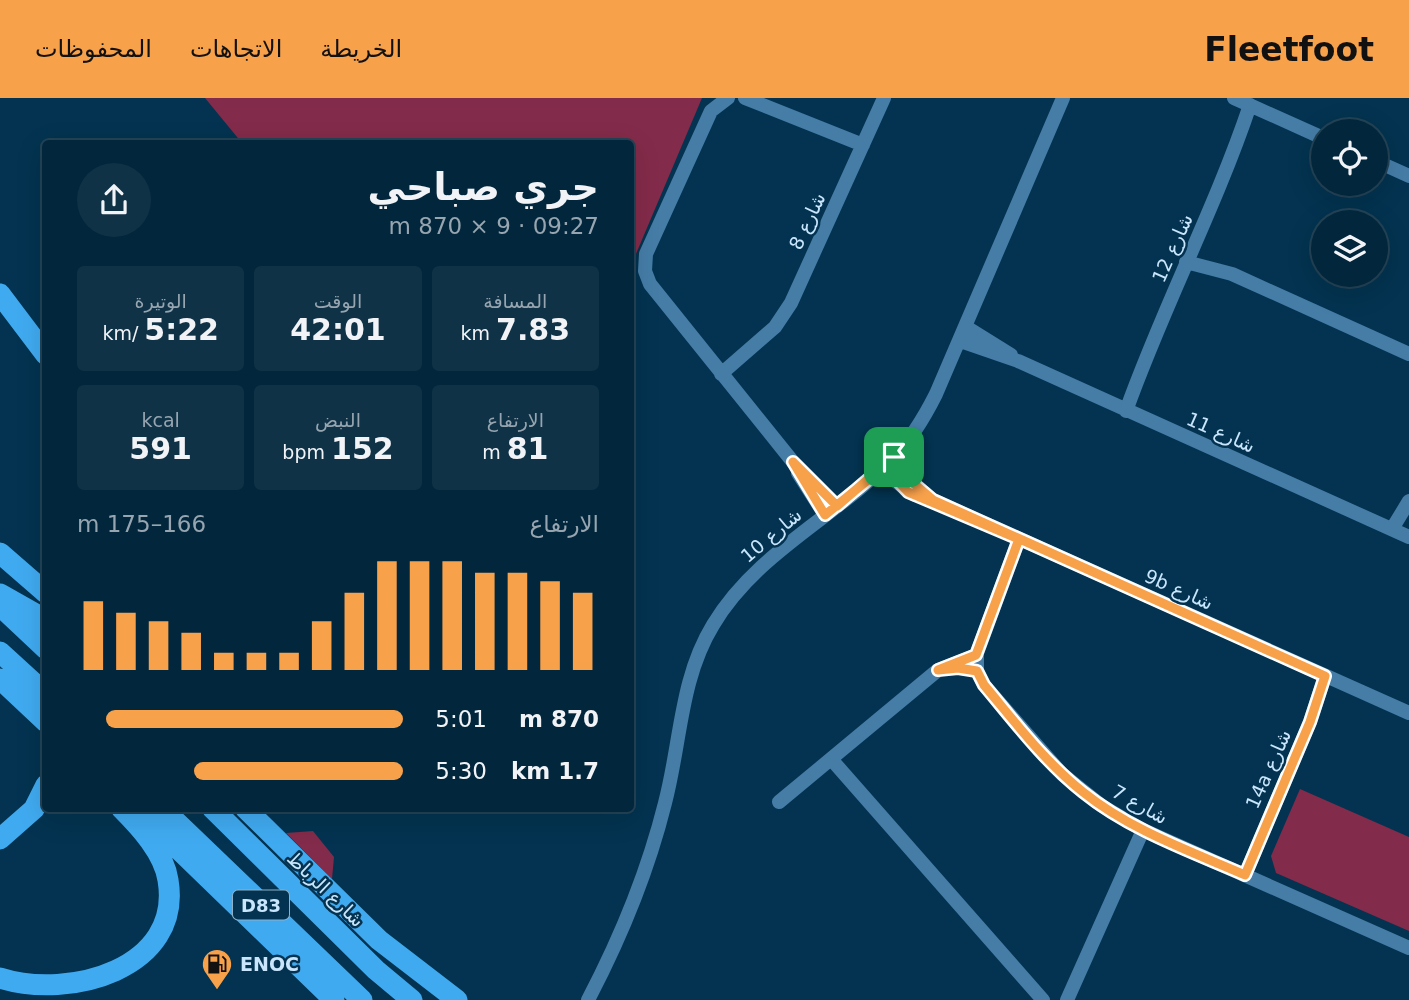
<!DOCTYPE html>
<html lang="ar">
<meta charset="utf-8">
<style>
:root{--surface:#02263c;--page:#103247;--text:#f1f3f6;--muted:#96a5af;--line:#234356;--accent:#f8a14b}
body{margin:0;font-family:"DejaVu Sans","Noto Sans Arabic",sans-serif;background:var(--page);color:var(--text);direction:rtl;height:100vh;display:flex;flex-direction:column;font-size:26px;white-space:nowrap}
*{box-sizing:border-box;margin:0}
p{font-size:23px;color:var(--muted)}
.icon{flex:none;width:38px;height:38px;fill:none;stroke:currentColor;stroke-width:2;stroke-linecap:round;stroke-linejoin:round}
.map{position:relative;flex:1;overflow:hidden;direction:ltr}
.panel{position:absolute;left:42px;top:42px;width:592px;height:672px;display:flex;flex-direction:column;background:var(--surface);border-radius:7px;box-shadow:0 7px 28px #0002,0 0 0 2px var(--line);direction:rtl}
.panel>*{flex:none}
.fabs{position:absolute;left:1311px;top:21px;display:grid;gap:14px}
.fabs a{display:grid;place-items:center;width:77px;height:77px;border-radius:50%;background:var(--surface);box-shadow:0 7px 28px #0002,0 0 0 2px var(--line);font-size:35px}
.pin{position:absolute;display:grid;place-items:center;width:60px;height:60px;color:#fff;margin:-30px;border-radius:14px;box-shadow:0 4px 10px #0006}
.round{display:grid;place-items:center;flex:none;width:74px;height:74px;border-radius:37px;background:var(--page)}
.head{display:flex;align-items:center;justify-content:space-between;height:119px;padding:0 35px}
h1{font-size:38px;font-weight:600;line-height:52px}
.metrics{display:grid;grid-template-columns:repeat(3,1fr);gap:10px;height:119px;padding:7px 35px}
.metrics div{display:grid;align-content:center;border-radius:7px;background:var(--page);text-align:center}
.metrics b{font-size:30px;font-weight:600}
.metrics small{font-size:19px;font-weight:400}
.metrics p{font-size:19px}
.chart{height:196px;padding:14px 35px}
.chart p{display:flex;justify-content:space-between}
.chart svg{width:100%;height:126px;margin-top:7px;stroke:var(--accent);stroke-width:6}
ul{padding:0 35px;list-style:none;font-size:23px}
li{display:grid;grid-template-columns:112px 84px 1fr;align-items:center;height:52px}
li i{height:18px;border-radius:9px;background:var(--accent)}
header{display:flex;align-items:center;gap:42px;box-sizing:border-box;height:98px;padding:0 35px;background:var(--accent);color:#111}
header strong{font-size:33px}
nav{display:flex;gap:38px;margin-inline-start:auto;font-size:24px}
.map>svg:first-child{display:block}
.green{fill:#832b4a}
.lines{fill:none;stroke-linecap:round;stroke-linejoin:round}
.minor{stroke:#457da7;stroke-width:14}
.highway{stroke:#40aaf0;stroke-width:21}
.route-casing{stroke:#fff;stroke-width:14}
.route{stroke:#f8a14b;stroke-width:9}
.labels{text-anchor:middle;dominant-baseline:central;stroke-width:5;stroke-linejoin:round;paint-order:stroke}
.shield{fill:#033350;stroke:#8eb0c9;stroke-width:2}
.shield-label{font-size:18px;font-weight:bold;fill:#c9e6fd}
.street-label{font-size:19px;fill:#c9e6fd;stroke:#033350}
.poi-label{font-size:19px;font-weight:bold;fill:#c9e6fd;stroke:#033350;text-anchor:start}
</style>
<header>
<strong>Fleetfoot</strong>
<nav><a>الخريطة</a><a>الاتجاهات</a><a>المحفوظات</a></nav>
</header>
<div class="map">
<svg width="1409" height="902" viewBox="0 0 1409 902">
<rect width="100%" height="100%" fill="#033350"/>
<path class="green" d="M205,0H702L630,170V46L242,45Z
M1300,691L1409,739V833L1276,775L1271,758Z
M313,733L334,759L332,781L286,735Z"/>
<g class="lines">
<path class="minor" d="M728,0L711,13L646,156L645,173L650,186L793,364L837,408
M745,0L863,47
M1234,0L1323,40
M1376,63L1409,78
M1186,164L1232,176L1409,256
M966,229L1011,257
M960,243L1018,263L1409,439
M721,276L775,229L791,205L884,0
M1126,313C1163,209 1215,111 1250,7
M894,359L906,379L933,402L1409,615
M884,369L895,383L915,397
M798,375L825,417
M1392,431L1409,403
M1019,441L977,555V573L984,587L1062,676L1102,708L1143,732L1409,850
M831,661L1043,902
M779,704L938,572L977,557
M1245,777L1310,624L1325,578
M588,902C621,839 648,773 665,705C681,644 680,581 713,527C756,455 834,420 891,362C910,343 924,320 936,296L1063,0
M1067,902L1143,732"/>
<path class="highway" d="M0,196L46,257
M0,455L46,495
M0,496L46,522
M0,508L46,551
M0,554L46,596
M0,581L46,624
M162,710L362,902
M212,710L376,872L412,902
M245,710L379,842L457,902
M140,714L334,902
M0,741L34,711L46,687
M0,880C69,902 183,871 168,782C164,755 140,729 121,710"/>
</g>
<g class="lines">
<g class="route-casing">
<path id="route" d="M894,359L837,408L793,364L825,417L884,369L908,394L1019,441L976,557L938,572L958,570L977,573L984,587C1015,624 1045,664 1083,694C1130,732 1190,753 1245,777L1310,624L1325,578L933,402L906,379L894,359"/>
</g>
<use href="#route" class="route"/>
</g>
<defs>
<g id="fuel-pin" transform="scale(1.575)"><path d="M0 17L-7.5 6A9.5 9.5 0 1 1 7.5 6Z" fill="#f8a14b" stroke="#033350"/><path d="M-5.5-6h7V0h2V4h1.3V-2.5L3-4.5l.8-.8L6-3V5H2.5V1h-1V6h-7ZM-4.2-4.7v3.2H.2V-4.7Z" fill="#111"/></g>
</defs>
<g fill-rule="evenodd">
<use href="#fuel-pin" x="217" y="866"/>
</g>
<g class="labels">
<rect class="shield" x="233" y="792.5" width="56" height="29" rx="5"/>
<g class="shield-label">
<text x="261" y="807">D83</text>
</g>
<g class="street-label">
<text transform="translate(807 123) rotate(-65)">شارع 8</text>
<text transform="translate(1172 150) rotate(-66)">شارع 12</text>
<text transform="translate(1221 334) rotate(24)">شارع 11</text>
<text transform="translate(771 437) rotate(-40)">شارع 10</text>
<text transform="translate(1179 491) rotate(24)">9b شارع</text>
<text transform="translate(1268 671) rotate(-66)">14a شارع</text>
<text transform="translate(1140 706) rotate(29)">شارع 7</text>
<text transform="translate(326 791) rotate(44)">شارع الرباط</text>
</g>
<g class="poi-label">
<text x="240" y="866">ENOC</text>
</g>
</g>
</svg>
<div class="fabs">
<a><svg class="icon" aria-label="locate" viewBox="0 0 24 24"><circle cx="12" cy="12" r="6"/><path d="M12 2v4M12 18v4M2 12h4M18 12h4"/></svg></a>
<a><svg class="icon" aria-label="layers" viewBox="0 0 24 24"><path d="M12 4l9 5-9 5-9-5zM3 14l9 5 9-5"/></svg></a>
</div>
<div class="pin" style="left:894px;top:359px;background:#1e9e55"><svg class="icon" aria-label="arrive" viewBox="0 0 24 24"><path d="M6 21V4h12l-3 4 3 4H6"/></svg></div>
<section class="panel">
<div class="head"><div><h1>جري صباحي</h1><p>09:27 · 9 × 870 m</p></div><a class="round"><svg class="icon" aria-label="share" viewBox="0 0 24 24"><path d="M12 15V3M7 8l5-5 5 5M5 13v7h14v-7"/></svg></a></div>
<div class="metrics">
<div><p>المسافة</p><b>7.83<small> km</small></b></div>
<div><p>الوقت</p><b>42:01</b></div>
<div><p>الوتيرة</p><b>5:22<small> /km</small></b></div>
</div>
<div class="metrics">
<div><p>الارتفاع</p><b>81<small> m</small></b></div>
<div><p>النبض</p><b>152<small> bpm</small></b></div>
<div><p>kcal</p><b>591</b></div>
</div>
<div class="chart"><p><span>الارتفاع</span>166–175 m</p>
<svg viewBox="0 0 160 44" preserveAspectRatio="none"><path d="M5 44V20M15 44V24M25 44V27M35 44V31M45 44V38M55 44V38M65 44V38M75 44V27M85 44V17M95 44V6M105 44V6M115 44V6M125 44V10M135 44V10M145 44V13M155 44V17"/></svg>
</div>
<ul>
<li><b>870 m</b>5:01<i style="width:91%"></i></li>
<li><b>1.7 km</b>5:30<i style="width:64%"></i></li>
</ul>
</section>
</div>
